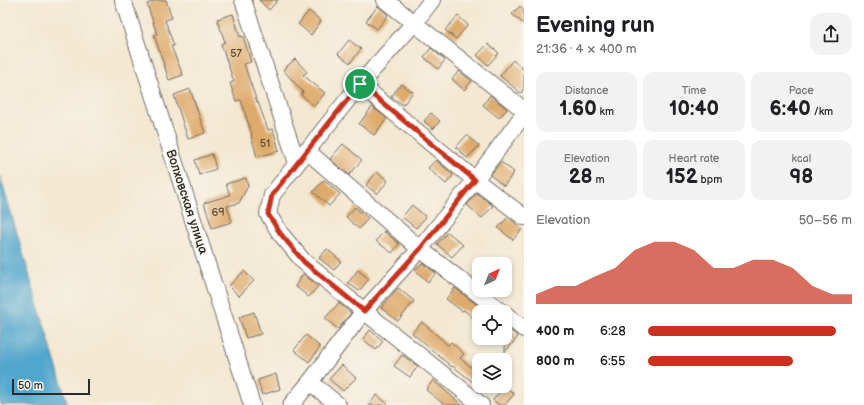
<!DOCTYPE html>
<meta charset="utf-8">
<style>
:root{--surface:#fff;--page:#f2f2f2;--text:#202124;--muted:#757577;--accent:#c8321e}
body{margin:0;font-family:"Balsamiq Sans",sans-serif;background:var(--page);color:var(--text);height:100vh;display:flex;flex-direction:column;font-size:15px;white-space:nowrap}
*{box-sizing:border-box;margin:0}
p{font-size:13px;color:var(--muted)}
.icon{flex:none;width:22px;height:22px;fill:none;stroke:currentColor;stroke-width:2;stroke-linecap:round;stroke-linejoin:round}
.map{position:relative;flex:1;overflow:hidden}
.details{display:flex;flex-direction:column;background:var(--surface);width:340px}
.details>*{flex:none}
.needle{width:26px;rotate:43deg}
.buttons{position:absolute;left:472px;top:257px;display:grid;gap:8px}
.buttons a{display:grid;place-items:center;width:40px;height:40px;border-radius:8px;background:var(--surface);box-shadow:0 2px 6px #0003;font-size:20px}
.scale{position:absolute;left:12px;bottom:10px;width:78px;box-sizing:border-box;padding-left:4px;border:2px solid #2b2b2b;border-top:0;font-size:11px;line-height:14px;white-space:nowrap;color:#2b2b2b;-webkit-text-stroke:3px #f7f3e8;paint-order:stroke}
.pin{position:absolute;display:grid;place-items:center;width:34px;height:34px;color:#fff;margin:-17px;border:2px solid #fff;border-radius:50%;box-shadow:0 1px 4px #0007}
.round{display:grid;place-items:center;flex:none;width:42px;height:42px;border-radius:12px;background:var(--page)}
.head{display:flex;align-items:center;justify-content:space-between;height:68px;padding:0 12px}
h1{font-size:22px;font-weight:700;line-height:30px}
.stats{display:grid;grid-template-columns:repeat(3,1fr);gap:6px;height:68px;padding:4px 12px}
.stats div{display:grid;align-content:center;border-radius:10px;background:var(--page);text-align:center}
.stats b{font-size:20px;font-weight:700}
.stats small{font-size:11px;font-weight:400}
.stats p{font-size:11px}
.chart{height:112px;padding:8px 12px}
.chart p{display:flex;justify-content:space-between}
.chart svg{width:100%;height:72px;margin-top:4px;fill:var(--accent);opacity:.7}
ul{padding:0 12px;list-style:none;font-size:13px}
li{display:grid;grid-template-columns:64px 48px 1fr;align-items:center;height:30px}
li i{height:10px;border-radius:5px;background:var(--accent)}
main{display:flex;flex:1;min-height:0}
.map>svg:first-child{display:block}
.water{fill:#51a6cd;stroke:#3e687c}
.building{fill:#dfab6d}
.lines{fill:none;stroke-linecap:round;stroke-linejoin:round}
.minor-casing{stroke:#716d65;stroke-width:18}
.minor{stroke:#fff;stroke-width:16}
.route-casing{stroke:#fff;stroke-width:8}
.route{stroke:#c8321e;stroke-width:5}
.labels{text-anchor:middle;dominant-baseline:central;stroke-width:3;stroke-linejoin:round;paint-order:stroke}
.number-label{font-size:11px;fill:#584b3c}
.street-label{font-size:13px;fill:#2b2b2b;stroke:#f7f3e8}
</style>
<main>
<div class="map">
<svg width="524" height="405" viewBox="0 0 524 405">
<rect width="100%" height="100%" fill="#f7f3e8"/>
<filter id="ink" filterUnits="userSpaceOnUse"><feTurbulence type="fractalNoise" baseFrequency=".025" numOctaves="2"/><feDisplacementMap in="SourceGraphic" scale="8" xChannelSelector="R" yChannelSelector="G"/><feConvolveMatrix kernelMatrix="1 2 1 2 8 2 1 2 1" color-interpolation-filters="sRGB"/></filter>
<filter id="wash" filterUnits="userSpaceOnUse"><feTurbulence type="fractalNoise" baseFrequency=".012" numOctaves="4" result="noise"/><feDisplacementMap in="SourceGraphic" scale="16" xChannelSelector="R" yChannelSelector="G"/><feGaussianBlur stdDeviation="0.9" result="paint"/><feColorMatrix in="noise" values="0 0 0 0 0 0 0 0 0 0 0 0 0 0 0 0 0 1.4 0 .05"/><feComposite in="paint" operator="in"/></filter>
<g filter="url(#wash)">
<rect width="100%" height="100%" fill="#f3e8d2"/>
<path class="water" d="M0,176L68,405H0Z"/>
<g id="blocks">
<path class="building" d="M158,0H166L172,18L165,20L174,46H171L183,75L169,80L154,35L157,34L147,4Z
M259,0H278L269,10Z
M378,6L388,15L377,29L366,21Z
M520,6L524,10V24L512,14Z
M309,11L321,21L311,35L298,24Z
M233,14L240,37L243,36L251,62L244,64L257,102H258L268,130L273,129L279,151L257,157L251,135H252L241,100L236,101L230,83L234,82L221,44L225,42L217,19Z
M458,16L468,25L456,39L445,30Z
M349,40L361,49L350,63L338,54Z
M488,44L499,53L488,65L477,55Z
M431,48L445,60L438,69L424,57Z
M295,59L307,72L303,75L325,93L314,106L301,95L303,92L283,70Z
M513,60L524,70V88L521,93L500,76Z
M459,71L472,81L464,90L452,79Z
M401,84L413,92L403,105L391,97Z
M190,89L205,133L188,139L174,95Z
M490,95L507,109L499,118L483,105Z
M372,107L387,118L374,135L359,124Z
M431,113L440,121L433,129L424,121Z
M467,135L479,146L467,158L456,147Z
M343,144L362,160L349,175L330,159Z
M212,154L216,169L199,175L195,160Z
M436,160L453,175L446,184L428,168Z
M501,162L514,172L504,186L490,175Z
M377,172L388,181L377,194L366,185Z
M246,178L248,186L239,203L227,206L232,222L212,228L204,203L230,195L226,184Z
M324,180L340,194L329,206L313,192Z
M477,193L493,206L482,218L467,205Z
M412,205L426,217L416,228L402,217Z
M355,207L368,218L359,229L346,217Z
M508,217L522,229L513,240L498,228Z
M384,231L399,244L392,253L376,241Z
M448,232L463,245L452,257L437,244Z
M327,249L341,261L334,270L319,258Z
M422,263L436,273L428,282L415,270Z
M358,270L369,279L359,291L348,283Z
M244,271L254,281L239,296L229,286Z
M303,274L318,286L309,297L295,286Z
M398,288L414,301L398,321L381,308Z
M455,288L486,312H479V323L464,310L462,311L446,299Z
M339,303L351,313L338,329L325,318Z
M254,312L261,334L246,338L239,317Z
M422,322L448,345L451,342L464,354L460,358L479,374V387L453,366L452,367L412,333Z
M505,326L518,337L505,352V345L496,338H505Z
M370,330L383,341L376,350L363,339Z
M306,335L320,347L309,362L294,350Z
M402,355L418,366L410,377L394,366Z
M342,365L356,378L343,391L329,379Z
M276,374L280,389L262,395L258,380Z
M433,380L442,388L462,405H445L426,390Z
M505,386L514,394L505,405H499L493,400Z
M377,395L389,405H368Z"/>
</g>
</g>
<g filter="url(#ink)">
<use href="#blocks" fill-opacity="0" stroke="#716d65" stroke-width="1"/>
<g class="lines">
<g class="minor-casing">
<path id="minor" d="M123,0L252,405
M243,0L297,163
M385,0L524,110
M432,0L414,23L360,84L272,195L268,214L280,233L304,262L364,311L481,405
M360,84L475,180L524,217
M306,150L420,249L502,312
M505,314L524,329
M310,382L338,405
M291,405L310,382L364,311L420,249L475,180L524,114"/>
</g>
<use href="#minor" class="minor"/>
</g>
</g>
<g class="lines" filter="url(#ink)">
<g class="route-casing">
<path id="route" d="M360,84L475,180L420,249L364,311L304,262L280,233L268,214L272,195Z"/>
</g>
<use href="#route" class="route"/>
</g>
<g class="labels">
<g class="number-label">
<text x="236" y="53">57</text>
<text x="265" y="143">51</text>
<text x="218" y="212">69</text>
</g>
<g class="street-label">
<text transform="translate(187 202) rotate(72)">Волховская улица</text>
</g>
</g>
</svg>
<div class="buttons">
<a><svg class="needle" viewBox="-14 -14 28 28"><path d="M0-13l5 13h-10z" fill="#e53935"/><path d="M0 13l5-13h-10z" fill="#757577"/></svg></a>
<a><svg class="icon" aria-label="locate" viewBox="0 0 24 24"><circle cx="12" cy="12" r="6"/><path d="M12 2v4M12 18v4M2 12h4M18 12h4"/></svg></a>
<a><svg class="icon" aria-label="layers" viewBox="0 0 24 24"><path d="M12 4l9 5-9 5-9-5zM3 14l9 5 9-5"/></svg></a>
</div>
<div class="scale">50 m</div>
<div class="pin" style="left:360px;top:84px;background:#1e9e55"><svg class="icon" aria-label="arrive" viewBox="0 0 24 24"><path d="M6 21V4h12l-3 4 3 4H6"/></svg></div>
</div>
<section class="details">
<div class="head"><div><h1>Evening run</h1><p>21:36 · 4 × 400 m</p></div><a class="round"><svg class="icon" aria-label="share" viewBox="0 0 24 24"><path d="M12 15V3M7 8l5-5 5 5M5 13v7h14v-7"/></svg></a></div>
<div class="stats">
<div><p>Distance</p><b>1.60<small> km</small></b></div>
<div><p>Time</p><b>10:40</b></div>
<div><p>Pace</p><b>6:40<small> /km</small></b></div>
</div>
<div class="stats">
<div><p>Elevation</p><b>28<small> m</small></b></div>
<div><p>Heart rate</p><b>152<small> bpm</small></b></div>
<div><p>kcal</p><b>98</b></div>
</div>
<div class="chart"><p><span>Elevation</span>50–56 m</p>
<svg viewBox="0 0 160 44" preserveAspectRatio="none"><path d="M0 44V38L10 33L20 33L30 27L40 22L50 11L60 6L70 6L80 11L90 22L100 22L110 17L120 17L130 22L140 33L150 38L160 38V44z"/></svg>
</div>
<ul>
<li><b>400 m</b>6:28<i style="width:92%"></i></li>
<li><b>800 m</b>6:55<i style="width:71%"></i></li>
</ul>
</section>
</main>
